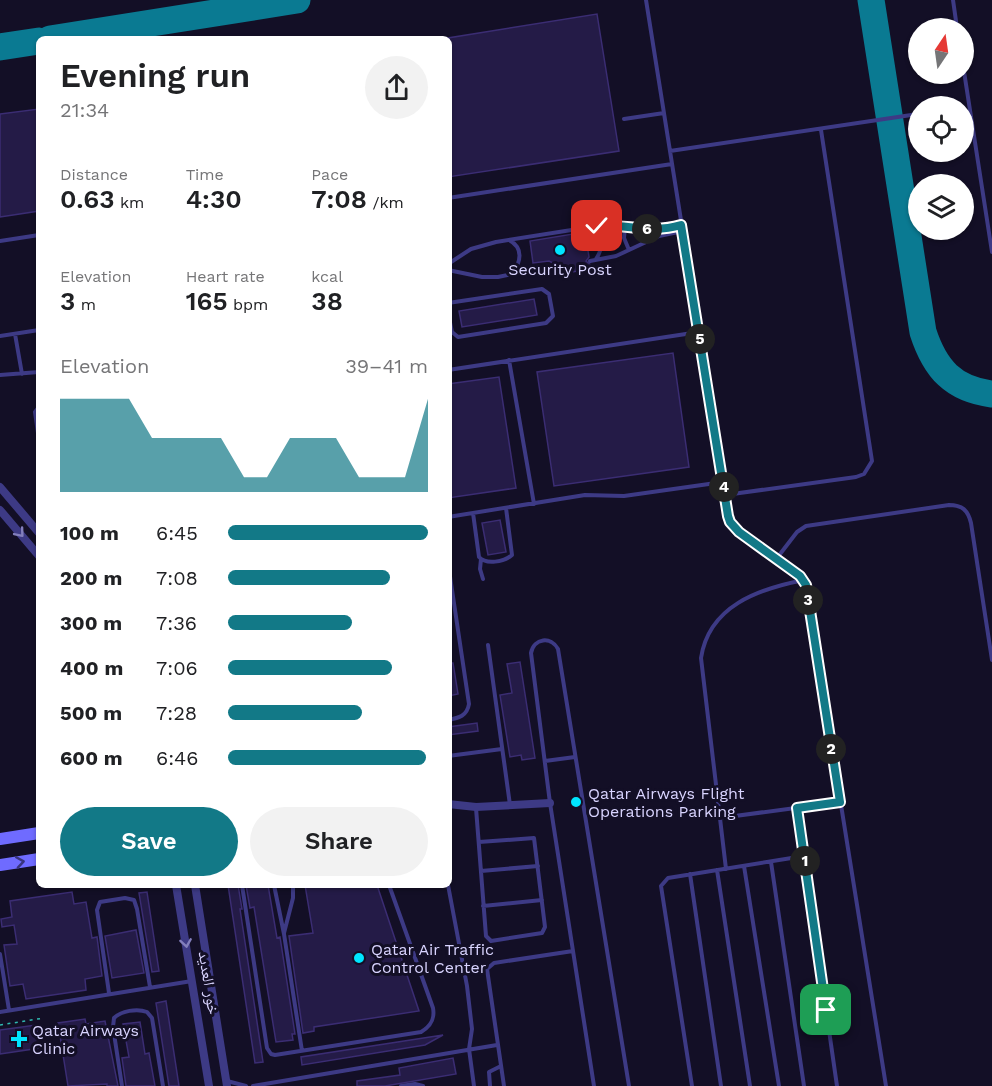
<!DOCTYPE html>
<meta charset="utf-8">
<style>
:root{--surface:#fff;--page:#f2f2f2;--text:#202124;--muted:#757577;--accent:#127987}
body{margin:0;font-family:"Work Sans","Noto Naskh Arabic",sans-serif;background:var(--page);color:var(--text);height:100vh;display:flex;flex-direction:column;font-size:22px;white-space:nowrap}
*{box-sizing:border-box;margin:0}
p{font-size:20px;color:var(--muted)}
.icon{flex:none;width:33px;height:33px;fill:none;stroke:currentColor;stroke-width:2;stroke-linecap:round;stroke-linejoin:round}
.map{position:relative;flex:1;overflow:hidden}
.sheet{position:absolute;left:36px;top:36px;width:416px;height:852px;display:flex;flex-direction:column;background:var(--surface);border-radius:9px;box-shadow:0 2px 4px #0004}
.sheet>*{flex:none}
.needle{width:39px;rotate:13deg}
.tools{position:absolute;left:908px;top:18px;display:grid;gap:12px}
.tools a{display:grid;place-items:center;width:66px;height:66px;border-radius:50%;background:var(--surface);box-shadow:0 2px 4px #0004;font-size:30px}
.pin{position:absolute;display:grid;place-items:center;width:51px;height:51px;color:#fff;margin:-26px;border-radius:12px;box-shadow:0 3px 9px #0006}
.km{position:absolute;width:30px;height:30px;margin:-15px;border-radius:50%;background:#222;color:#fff;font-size:16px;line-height:30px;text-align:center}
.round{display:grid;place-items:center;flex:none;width:63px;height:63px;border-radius:32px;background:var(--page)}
.headline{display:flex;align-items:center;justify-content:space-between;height:102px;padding:0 24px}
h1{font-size:33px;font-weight:600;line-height:45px}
.figures{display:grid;grid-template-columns:repeat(3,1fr);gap:9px;height:102px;padding:6px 24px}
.figures div{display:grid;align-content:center}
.figures b{font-size:26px;font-weight:600}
.figures small{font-size:16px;font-weight:400}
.figures p{font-size:16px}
.chart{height:168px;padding:12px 24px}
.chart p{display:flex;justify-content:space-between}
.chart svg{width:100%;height:108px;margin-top:6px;fill:var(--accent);opacity:.7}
.primary-button{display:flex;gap:12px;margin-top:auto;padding:12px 24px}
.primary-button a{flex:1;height:69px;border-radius:36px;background:var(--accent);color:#fff;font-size:24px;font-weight:600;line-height:69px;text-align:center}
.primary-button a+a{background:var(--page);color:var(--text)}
ul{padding:0 24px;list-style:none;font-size:20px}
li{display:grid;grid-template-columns:96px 72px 1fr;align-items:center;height:45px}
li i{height:15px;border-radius:8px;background:var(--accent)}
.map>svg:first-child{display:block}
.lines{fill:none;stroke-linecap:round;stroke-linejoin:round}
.taxiway{stroke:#0a7a92;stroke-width:27}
.building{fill:#241b47;stroke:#3b2d73;stroke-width:1.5}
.path{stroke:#2fb8b0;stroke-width:1.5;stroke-dasharray:3 4.5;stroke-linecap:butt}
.service{stroke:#3d3a85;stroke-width:4}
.minor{stroke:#3d3a85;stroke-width:8}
.secondary{stroke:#6f6bff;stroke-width:12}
.oneway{stroke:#837fbc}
.oneway2{stroke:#38347d}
.route-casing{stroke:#fff;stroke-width:12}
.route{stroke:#127987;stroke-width:8}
.poi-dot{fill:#00e5ff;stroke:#130f26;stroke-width:2}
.labels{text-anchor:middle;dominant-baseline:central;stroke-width:6;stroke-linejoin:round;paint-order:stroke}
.poi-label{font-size:16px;fill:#d9d4ff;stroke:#130f26;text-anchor:start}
.street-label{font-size:16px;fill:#d9d4ff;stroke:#130f26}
</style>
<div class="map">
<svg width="992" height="1086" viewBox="0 0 992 1086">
<rect width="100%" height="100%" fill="#130f26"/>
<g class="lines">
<path class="taxiway" d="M871,0L923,332C935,369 953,389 992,394
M50,39L297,0
M0,47L39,41"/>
</g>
<path class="building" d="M597,14L619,151L448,177V38Z
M39,109V211L0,217V114Z
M585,232L589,257L586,261L591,265V269L552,275L551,270L554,266L553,263L549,261L533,263L530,241Z
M534,299L537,315L462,327L459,311Z
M673,353L689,467L554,486L537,372Z
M499,377L516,488L448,498V384Z
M500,520L506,552L488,555L482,523Z
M520,662L535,758L522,760L521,755L510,757L500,695L512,693L507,664Z
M448,663H453L458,694L448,696Z
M477,723L478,731L448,735V727Z
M228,885H238L242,909H240L263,1062L255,1063Z
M246,885H268L277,938L280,937L295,1034H292L293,1040L276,1042L254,907L250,908Z
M305,885H377L419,1011L314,1027V1031L303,1033L289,936L313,933Z
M72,892L74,904L86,902L92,938L97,937L102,976L85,979L86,990L26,999L23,984L10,986L4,945L17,944L14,925L2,927L1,919L12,917L10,901Z
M147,892L159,971L152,972L139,893Z
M136,930L144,973L112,978L105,936Z
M166,1001L179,1086H169L156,1003Z
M85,1019L86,1024L105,1021L118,1086H107V1084L68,1086L58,1023Z
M140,1022L145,1054L149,1053L155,1086H126L122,1058L129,1057L123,1024Z
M36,1025L40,1048L0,1054V1030Z
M443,1035L425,1045L302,1065L301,1057Z
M453,1058L456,1074L385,1086H357V1081L400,1075L399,1068Z"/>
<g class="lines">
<path class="path" d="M0,1025L44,1018"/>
<path class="service" d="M646,0L728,516L739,532L800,576L806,586L886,1086
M953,0L957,28
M963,65L992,252
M624,119L664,113
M670,151L918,114
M448,198L672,164
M625,226L624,238L629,250
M509,240C524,248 521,262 512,274
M0,241L39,235
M596,259C604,247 602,239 597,226
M590,261L616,256L659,236L683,231
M448,264L471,249L496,242L597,226L619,225L658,231L681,225
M448,270L482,277H498L550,266
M448,303L542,289L549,294L553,316L546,323L458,337L452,332L448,313
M15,334L22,374
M0,336L39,330
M509,360L534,504
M448,370L699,332
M0,375L39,372
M39,407L35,412L39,440
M725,495L856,477L864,474L872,461L821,130
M473,513L479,557C486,565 504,562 512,555L506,508
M448,517L585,495L624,496L723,482
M777,558L797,532L806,526L949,505C962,505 968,510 971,523L992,660
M481,559L480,569L483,579
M448,563L469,704C467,716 459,718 448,720
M488,645L510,805
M448,756L502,749
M545,761L575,757
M476,808L486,936L491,941L542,933L545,927L534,838L479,842
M797,808L837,1086
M720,818L840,802
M771,862L804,1086
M744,866L779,1086
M726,869L701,658C709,606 758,589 804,580
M717,870L750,1086
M481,871L538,866
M690,874L721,1086
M242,885L267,1048L271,1054L275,1055L421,1032C431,1026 435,1019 433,1008L389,885
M274,885L284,934L302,1051
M448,885L467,986L472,1029L469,1049L474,1086
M483,906L542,900
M284,933L293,898V885
M0,954L9,1010
M109,993L97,910L100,902L125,898L134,900L137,909L150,987
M0,1012L192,981
M227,1081L246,1086
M122,1086L113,1027L114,1018C121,1011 137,1008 147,1012L152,1018L163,1086
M253,1086L497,1045
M401,1086L415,1084L423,1086
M490,1086L489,1072L501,1066
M504,1086L487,969L494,963L573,951
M594,1086L550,803L531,653C534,638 551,636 558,649L629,1086
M692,1086L661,886L668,878L804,856"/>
<path class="minor" d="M0,487L39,533
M0,510L39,556
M448,804L476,807L550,803
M176,885L209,1086
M195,885L227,1086"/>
<path class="secondary" d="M0,839L39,833
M0,865L39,859"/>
</g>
<defs><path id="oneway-chevron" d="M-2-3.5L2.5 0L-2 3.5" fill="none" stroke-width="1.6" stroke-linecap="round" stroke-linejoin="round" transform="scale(1.5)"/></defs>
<g class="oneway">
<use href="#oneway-chevron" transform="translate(20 533) rotate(50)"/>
<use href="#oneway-chevron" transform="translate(186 943) rotate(81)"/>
</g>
<use class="oneway2" href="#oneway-chevron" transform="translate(20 862) rotate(-9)"/>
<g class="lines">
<g class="route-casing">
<path id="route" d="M597,226C628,224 650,234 681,225L728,516L730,522L739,532L800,576L806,585L840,802L797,808L826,1010"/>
</g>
<use href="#route" class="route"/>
</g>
<g class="poi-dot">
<circle cx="560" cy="250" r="6"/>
<circle cx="576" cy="802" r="6"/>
<circle cx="359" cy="958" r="6"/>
<path d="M16 1030h6v6h6v6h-6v6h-6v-6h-6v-6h6z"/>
</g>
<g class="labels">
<g class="poi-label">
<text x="560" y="269" text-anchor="middle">Security Post</text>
<text x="588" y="793">Qatar Airways Flight<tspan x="588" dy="18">Operations Parking</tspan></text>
<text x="371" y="949">Qatar Air Traffic<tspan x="371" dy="18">Control Center</tspan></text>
<text x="32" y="1030">Qatar Airways<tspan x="32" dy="18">Clinic</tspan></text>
</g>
<g class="street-label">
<text transform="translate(209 983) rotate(81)">خور العديد</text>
</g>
</g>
</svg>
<div class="tools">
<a><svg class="needle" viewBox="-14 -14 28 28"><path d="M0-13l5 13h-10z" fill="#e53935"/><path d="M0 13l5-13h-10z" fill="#757577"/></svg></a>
<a><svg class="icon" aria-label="locate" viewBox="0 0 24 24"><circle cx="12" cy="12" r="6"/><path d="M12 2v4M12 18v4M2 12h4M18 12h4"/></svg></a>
<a><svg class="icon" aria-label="layers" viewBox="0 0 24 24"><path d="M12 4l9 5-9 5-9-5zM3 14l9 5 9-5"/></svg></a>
</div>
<div class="pin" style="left:826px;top:1010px;background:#1e9e55"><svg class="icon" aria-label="arrive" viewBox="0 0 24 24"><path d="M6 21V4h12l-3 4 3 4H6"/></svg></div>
<div class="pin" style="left:597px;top:226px;background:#d93025"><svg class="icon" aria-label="check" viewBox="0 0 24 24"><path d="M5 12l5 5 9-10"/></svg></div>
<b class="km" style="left:805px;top:861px">1</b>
<b class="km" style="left:831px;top:749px">2</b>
<b class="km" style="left:808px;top:600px">3</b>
<b class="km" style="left:724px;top:487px">4</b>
<b class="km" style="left:700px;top:339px">5</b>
<b class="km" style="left:647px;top:229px">6</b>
<section class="sheet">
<div class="headline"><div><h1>Evening run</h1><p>21:34</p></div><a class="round"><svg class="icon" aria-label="share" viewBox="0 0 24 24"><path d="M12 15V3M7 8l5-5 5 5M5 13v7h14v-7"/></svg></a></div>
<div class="figures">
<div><p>Distance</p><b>0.63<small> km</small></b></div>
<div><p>Time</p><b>4:30</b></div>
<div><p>Pace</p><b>7:08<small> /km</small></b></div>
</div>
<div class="figures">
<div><p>Elevation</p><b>3<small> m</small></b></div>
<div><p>Heart rate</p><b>165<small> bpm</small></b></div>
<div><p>kcal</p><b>38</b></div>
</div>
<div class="chart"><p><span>Elevation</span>39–41 m</p>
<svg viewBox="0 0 160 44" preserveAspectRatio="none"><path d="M0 44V6L10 6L20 6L30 6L40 22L50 22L60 22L70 22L80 38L90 38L100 22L110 22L120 22L130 38L140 38L150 38L160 6V44z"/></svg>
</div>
<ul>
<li><b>100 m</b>6:45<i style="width:100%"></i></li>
<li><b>200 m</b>7:08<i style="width:81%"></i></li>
<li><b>300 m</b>7:36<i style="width:62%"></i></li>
<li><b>400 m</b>7:06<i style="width:82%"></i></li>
<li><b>500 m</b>7:28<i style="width:67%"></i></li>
<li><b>600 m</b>6:46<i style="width:99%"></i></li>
</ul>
<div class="primary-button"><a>Save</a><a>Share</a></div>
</section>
</div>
